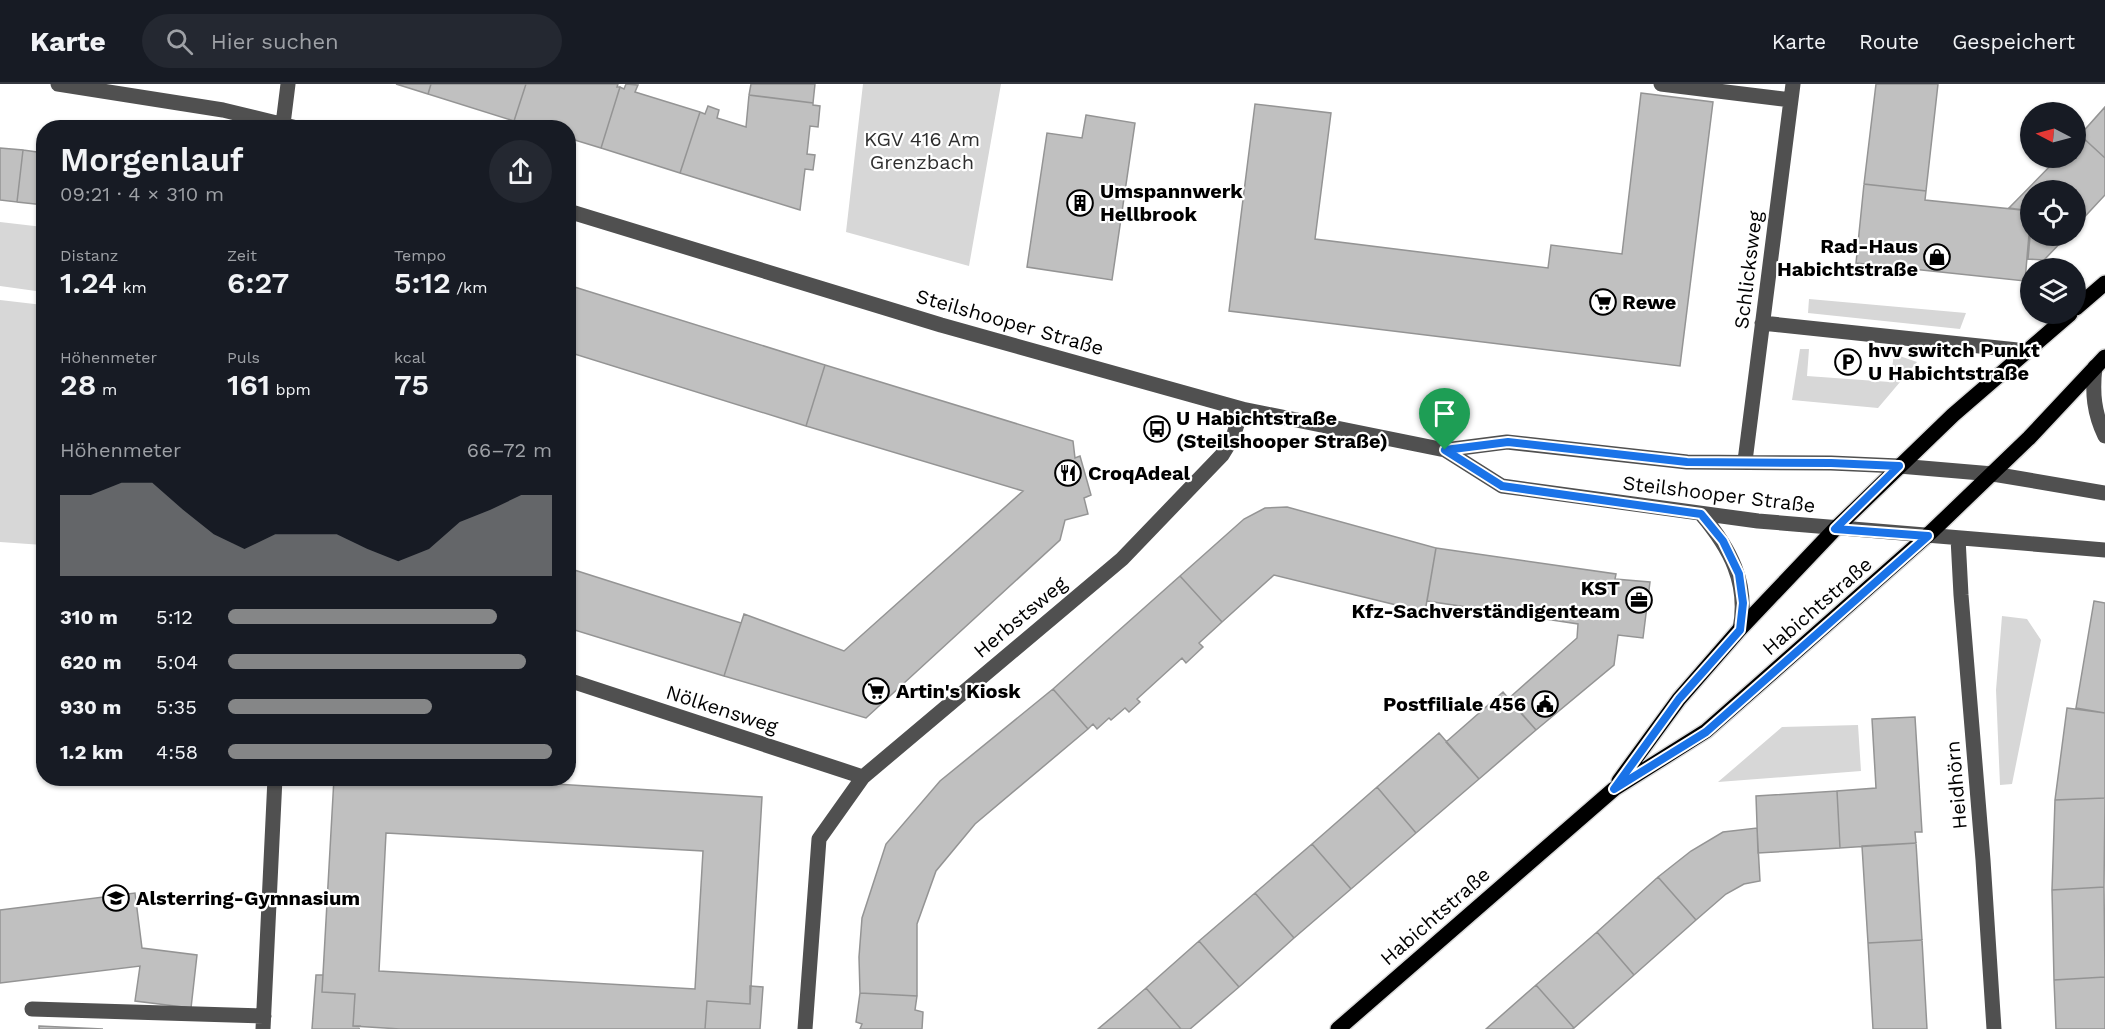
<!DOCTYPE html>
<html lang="de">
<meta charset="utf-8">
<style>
:root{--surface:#171b24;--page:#242831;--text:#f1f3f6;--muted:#9ea1a6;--line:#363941;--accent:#858687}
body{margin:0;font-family:"Work Sans",sans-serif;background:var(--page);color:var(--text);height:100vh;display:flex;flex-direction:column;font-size:22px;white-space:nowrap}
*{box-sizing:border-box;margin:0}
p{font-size:20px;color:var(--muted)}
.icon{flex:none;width:33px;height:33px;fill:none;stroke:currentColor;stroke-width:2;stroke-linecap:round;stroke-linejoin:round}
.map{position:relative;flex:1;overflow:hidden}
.sheet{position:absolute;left:36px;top:36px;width:540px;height:666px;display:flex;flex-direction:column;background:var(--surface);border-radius:24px;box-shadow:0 2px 4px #0004}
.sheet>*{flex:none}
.needle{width:39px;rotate:276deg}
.controls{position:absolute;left:2020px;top:18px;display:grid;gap:12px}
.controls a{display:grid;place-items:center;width:66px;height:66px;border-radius:50%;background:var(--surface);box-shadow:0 2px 4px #0004;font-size:30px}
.pin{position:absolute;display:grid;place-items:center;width:51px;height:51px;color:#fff;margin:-62px -26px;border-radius:50% 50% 50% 0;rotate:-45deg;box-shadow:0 0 6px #0007}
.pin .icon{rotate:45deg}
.round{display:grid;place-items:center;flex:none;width:63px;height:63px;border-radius:32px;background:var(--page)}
.headline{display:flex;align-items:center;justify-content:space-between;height:102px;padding:0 24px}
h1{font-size:33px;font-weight:600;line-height:45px}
.metrics{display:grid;grid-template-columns:repeat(3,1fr);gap:9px;height:102px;padding:6px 24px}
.metrics div{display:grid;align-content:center}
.metrics b{font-size:30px;font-weight:600}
.metrics small{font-size:16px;font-weight:400}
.metrics p{font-size:16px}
.chart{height:168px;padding:12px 24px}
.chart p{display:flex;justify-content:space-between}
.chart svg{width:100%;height:108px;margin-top:6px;fill:var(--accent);opacity:.7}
ul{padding:0 24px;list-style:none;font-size:20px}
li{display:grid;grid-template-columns:96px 72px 1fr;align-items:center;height:45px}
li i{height:15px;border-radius:8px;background:var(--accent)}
header{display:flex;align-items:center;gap:36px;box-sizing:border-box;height:84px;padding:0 30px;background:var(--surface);border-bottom:2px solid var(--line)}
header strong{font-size:28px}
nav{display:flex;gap:33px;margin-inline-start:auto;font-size:21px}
.search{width:420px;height:54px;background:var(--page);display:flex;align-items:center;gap:15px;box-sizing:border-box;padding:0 21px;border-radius:33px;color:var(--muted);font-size:22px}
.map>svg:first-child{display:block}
.green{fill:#d7d7d7}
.building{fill:#c0c0c0;stroke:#949494;stroke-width:1.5;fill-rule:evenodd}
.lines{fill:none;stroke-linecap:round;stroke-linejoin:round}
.major-casing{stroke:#dbdbdb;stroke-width:18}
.minor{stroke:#505050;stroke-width:15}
.major{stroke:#000;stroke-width:15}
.route-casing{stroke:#fff;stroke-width:12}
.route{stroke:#1a73e8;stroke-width:8}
.labels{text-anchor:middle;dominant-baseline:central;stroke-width:4.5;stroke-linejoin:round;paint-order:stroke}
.park-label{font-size:20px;fill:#2e2e2e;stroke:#fff}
.poi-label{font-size:20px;font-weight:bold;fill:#000;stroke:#fff;text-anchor:start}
.street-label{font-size:20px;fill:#000;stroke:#fff}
</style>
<header>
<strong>Karte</strong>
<div class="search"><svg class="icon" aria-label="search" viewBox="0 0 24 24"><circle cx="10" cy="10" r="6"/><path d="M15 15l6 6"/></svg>Hier suchen</div>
<nav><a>Karte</a><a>Route</a><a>Gespeichert</a></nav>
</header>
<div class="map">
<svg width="2105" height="945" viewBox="0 0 2105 945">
<rect width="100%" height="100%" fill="#fff"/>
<path class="green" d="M863,0H1001L969,182L846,148Z
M0,138L43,143V208L0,202Z
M1809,215L1966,229L1960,245L1808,229Z
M0,216L43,221V461L0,458Z
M1800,265H1809L1807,292L1890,298L1894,270L1917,278L1878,324L1792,316Z
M2002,532L2027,535L2041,556L2012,700L2000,701L1996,606Z
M1858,641L1861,687L1718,698L1782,643Z"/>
<path class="building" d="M396,0H431L428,10Z
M431,0H526L514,37L428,10Z
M526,0H618L617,3H620L601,64L568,54V44H535L514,37Z
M626,0L638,1L635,8L700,28L680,89L601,64L620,3L624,5Z
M751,0H815L813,19L749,11Z
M1876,0H1938L1926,107L1864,100Z
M1641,9L1713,18L1680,282L1229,227L1255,20L1331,29L1315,155L1548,184L1551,161L1622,170Z
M749,11L813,19V21L820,22L818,43L810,42L807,70L815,71L813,86L805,85L800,126L680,89L700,28L705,30L708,22L719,26L717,34L746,43Z
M2105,23V74L2080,51Z
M1086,31L1135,39L1112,196L1027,183L1047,49L1082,54Z
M2080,51L2105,74V111L2076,142V106H2031V127L2009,124L2058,74H2076V55Z
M0,64L23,66L17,118L0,116Z
M23,66L44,69V121L17,118Z
M1864,100L1926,107L1925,116L2031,127L2025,197L1856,179Z
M2031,142V152H2067L2044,176L2028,175Z
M568,201L825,281L806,342L568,268Z
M825,281L1073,357L1075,374L1080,372L1091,411L1084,414L1088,430L1065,436L1060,456L866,634L724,592L744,530L844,567L1023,407L806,342Z
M1287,423L1436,464L1425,528L1274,491L1222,538L1180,492L1244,435L1265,424Z
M1436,464L1616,490L1615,495L1650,498L1643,554L1618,551L1614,581L1536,646L1508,615L1577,554L1578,540L1427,517Z
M568,484L741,539L724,592L568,544Z
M1180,492L1222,538L1199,559L1203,563L1186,579L1182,574L1137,615L1140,618L1129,628L1125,624L1111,636L1109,634L1097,645L1093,640L1088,645L1053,605Z
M2094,517L2105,519V629L2076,624Z
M1053,605L1088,645L975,740L936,787L917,840V912L860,909L859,873L862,834L886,760L940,697Z
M1503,608L1536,646L1479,695L1446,658Z
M2067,624L2105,629V714L2055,716Z
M1915,633L1922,748H1915L1916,759L1840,764L1837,707L1876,704L1872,635Z
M1439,649L1479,695L1416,749L1377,703Z
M334,694H460L762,713L750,920L707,917L705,945H400L353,942L355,910L322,908ZM386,749L703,767L695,905L379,887Z
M1377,703L1416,749L1351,805L1312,760Z
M1837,707L1840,764L1758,769L1756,712Z
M2105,714L2104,803L2052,806L2055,716Z
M1757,744L1760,797L1744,800L1726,810L1696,836L1658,793L1691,767L1723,748Z
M1916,759L1922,856L1868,859L1862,762Z
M1312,760L1351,805L1294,854L1255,809Z
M1658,793L1696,836L1634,891L1597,848Z
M2104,803L2105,893L2054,896L2052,806Z
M135,809L142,864L197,871L191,924L135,917L140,882L0,899V826Z
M1255,809L1294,854L1239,903L1199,857Z
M1597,848L1634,891L1574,944L1536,901Z
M1922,856L1927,945H1873L1868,859Z
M1199,857L1239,903L1190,945H1181L1146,904Z
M316,891H323L322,908L355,910L353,942H360L359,945H312Z
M2105,893V945H2056L2054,896Z
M1536,901L1574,944L1572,945H1486Z
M750,902L763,903L760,945H705L707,917L750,920Z
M1146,904L1181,945H1098L1117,929Z
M860,909L917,912L915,926L923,928L922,945H860L862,940L856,938Z
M39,942L103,945H39Z"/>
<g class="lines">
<g class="major-casing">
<path id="major" d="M2076,224L2105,199
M1619,697L1679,615L1740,545L1835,445L1953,331L2070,230
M1338,945L1614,705L1706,647L1928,451L2029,354L2105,273"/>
</g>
<path class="minor" d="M58,0L223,26L297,44
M1661,0L1791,16
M283,40L288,0
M568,127L941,241L1242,325L1445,366L1507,358L1687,378L1831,379L1899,382L1993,390L2105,409
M1762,239L2027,267
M2095,283C2092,309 2094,329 2105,352
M1445,366L1502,402L1758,437L2105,466
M1745,377L1793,0
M1701,430C1730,464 1749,499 1740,545
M1958,454L1961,511L1983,776L1994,945
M568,596L863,693
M32,925L264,932
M263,945L275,694
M805,945L819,755L863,693L1122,475L1222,371L1233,353L1242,325"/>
<use href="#major" class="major"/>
</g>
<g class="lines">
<g class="route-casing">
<path id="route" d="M1508,358L1687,378L1831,379L1899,382L1835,445L1928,452L1706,648L1614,705L1679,615L1740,546L1743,519L1739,490L1723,457L1701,430L1502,402L1445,366Z"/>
</g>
<use href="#route" class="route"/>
</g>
<defs>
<g id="building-ring" transform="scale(1.35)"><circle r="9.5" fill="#fff" stroke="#000" stroke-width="1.5"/><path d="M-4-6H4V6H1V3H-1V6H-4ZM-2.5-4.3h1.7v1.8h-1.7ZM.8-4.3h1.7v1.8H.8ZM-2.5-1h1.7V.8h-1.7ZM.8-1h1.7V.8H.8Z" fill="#000"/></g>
<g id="shop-ring" transform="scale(1.35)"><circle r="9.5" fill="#fff" stroke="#000" stroke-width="1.5"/><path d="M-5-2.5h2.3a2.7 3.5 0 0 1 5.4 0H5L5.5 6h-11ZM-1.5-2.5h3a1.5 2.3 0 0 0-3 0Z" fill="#000"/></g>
<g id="supermarket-ring" transform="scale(1.35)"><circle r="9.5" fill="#fff" stroke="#000" stroke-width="1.5"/><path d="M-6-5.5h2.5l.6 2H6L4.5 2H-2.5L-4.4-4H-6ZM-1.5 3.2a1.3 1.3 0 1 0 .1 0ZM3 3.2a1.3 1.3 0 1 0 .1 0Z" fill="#000"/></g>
<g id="parking-ring" transform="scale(1.35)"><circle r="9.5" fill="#fff" stroke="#000" stroke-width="1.5"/><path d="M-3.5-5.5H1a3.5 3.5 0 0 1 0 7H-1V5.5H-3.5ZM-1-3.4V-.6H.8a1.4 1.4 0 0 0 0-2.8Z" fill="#000"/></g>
<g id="bus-ring" transform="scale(1.35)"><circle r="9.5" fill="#fff" stroke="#000" stroke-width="1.5"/><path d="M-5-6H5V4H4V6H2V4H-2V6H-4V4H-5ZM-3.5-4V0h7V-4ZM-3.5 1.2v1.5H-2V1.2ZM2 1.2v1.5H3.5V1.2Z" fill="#000"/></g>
<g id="restaurant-ring" transform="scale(1.35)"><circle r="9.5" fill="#fff" stroke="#000" stroke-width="1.5"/><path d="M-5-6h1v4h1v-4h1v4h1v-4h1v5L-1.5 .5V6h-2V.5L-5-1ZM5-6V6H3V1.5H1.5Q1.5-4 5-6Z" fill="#000"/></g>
<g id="office-ring" transform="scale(1.35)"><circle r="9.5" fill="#fff" stroke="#000" stroke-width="1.5"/><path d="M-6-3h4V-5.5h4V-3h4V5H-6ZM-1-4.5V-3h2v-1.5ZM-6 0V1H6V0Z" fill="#000"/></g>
<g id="civic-ring" transform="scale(1.35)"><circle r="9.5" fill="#fff" stroke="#000" stroke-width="1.5"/><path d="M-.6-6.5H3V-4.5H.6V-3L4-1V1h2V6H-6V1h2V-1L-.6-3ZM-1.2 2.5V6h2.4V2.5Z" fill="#000"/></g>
<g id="school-ring" transform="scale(1.35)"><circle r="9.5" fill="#fff" stroke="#000" stroke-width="1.5"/><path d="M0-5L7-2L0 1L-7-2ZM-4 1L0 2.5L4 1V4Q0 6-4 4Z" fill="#000"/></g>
</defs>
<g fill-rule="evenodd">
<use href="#building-ring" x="1080" y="119"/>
<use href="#shop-ring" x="1937" y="173"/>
<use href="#supermarket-ring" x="1603" y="218"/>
<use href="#parking-ring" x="1848" y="278"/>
<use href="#bus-ring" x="1157" y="345"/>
<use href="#restaurant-ring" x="1068" y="389"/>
<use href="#office-ring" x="1639" y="516"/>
<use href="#supermarket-ring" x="876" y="607"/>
<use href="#civic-ring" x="1545" y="620"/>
<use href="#school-ring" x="116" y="814"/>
</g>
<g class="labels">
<g class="park-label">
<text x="922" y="55">KGV 416 Am<tspan x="922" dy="23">Grenzbach</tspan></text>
</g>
<g class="poi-label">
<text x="1100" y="107">Umspannwerk<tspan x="1100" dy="23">Hellbrook</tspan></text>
<text x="1918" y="162" text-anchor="end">Rad-Haus<tspan x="1918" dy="23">Habichtstraße</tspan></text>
<text x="1622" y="218">Rewe</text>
<text x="1868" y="266">hvv switch Punkt<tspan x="1868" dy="23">U Habichtstraße</tspan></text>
<text x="1176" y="334">U Habichtstraße<tspan x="1176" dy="23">(Steilshooper Straße)</tspan></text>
<text x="1088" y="389">CroqAdeal</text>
<text x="1620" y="504" text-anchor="end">KST<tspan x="1620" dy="23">Kfz-Sachverständigenteam</tspan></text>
<text x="896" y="607">Artin's Kiosk</text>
<text x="1526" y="620" text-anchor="end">Postfiliale 456</text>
<text x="136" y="814">Alsterring-Gymnasium</text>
</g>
<g class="street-label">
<text transform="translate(1748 186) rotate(-83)">Schlicksweg</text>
<text transform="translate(1010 238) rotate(16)">Steilshooper Straße</text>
<text transform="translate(1719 410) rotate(7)">Steilshooper Straße</text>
<text transform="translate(1817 522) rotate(-41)">Habichtstraße</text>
<text transform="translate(1020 533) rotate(-40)">Herbstsweg</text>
<text transform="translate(722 625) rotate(18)">Nölkensweg</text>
<text transform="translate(1956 701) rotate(-95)">Heidhörn</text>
<text transform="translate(1435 832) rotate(-41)">Habichtstraße</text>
</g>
</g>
</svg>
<div class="controls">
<a><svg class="needle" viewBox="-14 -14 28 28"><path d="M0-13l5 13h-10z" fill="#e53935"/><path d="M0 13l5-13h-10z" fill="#9ea1a6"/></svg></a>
<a><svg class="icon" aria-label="locate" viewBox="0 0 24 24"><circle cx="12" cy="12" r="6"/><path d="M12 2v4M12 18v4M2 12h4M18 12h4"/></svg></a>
<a><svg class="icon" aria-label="layers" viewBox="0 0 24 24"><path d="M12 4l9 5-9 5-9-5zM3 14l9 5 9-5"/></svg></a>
</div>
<div class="pin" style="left:1445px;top:366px;background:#1e9e55"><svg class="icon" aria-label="arrive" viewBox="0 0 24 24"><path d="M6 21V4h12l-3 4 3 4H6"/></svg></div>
<section class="sheet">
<div class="headline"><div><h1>Morgenlauf</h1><p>09:21 · 4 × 310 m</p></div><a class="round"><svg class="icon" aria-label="share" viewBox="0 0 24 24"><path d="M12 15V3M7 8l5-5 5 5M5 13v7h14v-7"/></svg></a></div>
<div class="metrics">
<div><p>Distanz</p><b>1.24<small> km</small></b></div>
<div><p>Zeit</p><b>6:27</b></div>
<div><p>Tempo</p><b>5:12<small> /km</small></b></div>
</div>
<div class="metrics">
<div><p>Höhenmeter</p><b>28<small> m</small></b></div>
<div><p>Puls</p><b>161<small> bpm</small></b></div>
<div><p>kcal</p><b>75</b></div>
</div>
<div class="chart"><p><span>Höhenmeter</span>66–72 m</p>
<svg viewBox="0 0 160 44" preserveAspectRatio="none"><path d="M0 44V11L10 11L20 6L30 6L40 17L50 27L60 33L70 27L80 27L90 27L100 33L110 38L120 33L130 22L140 17L150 11L160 11V44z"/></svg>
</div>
<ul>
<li><b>310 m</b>5:12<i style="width:83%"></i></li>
<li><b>620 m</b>5:04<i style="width:92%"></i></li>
<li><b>930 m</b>5:35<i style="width:63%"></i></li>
<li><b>1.2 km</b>4:58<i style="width:100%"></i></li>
</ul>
</section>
</div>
